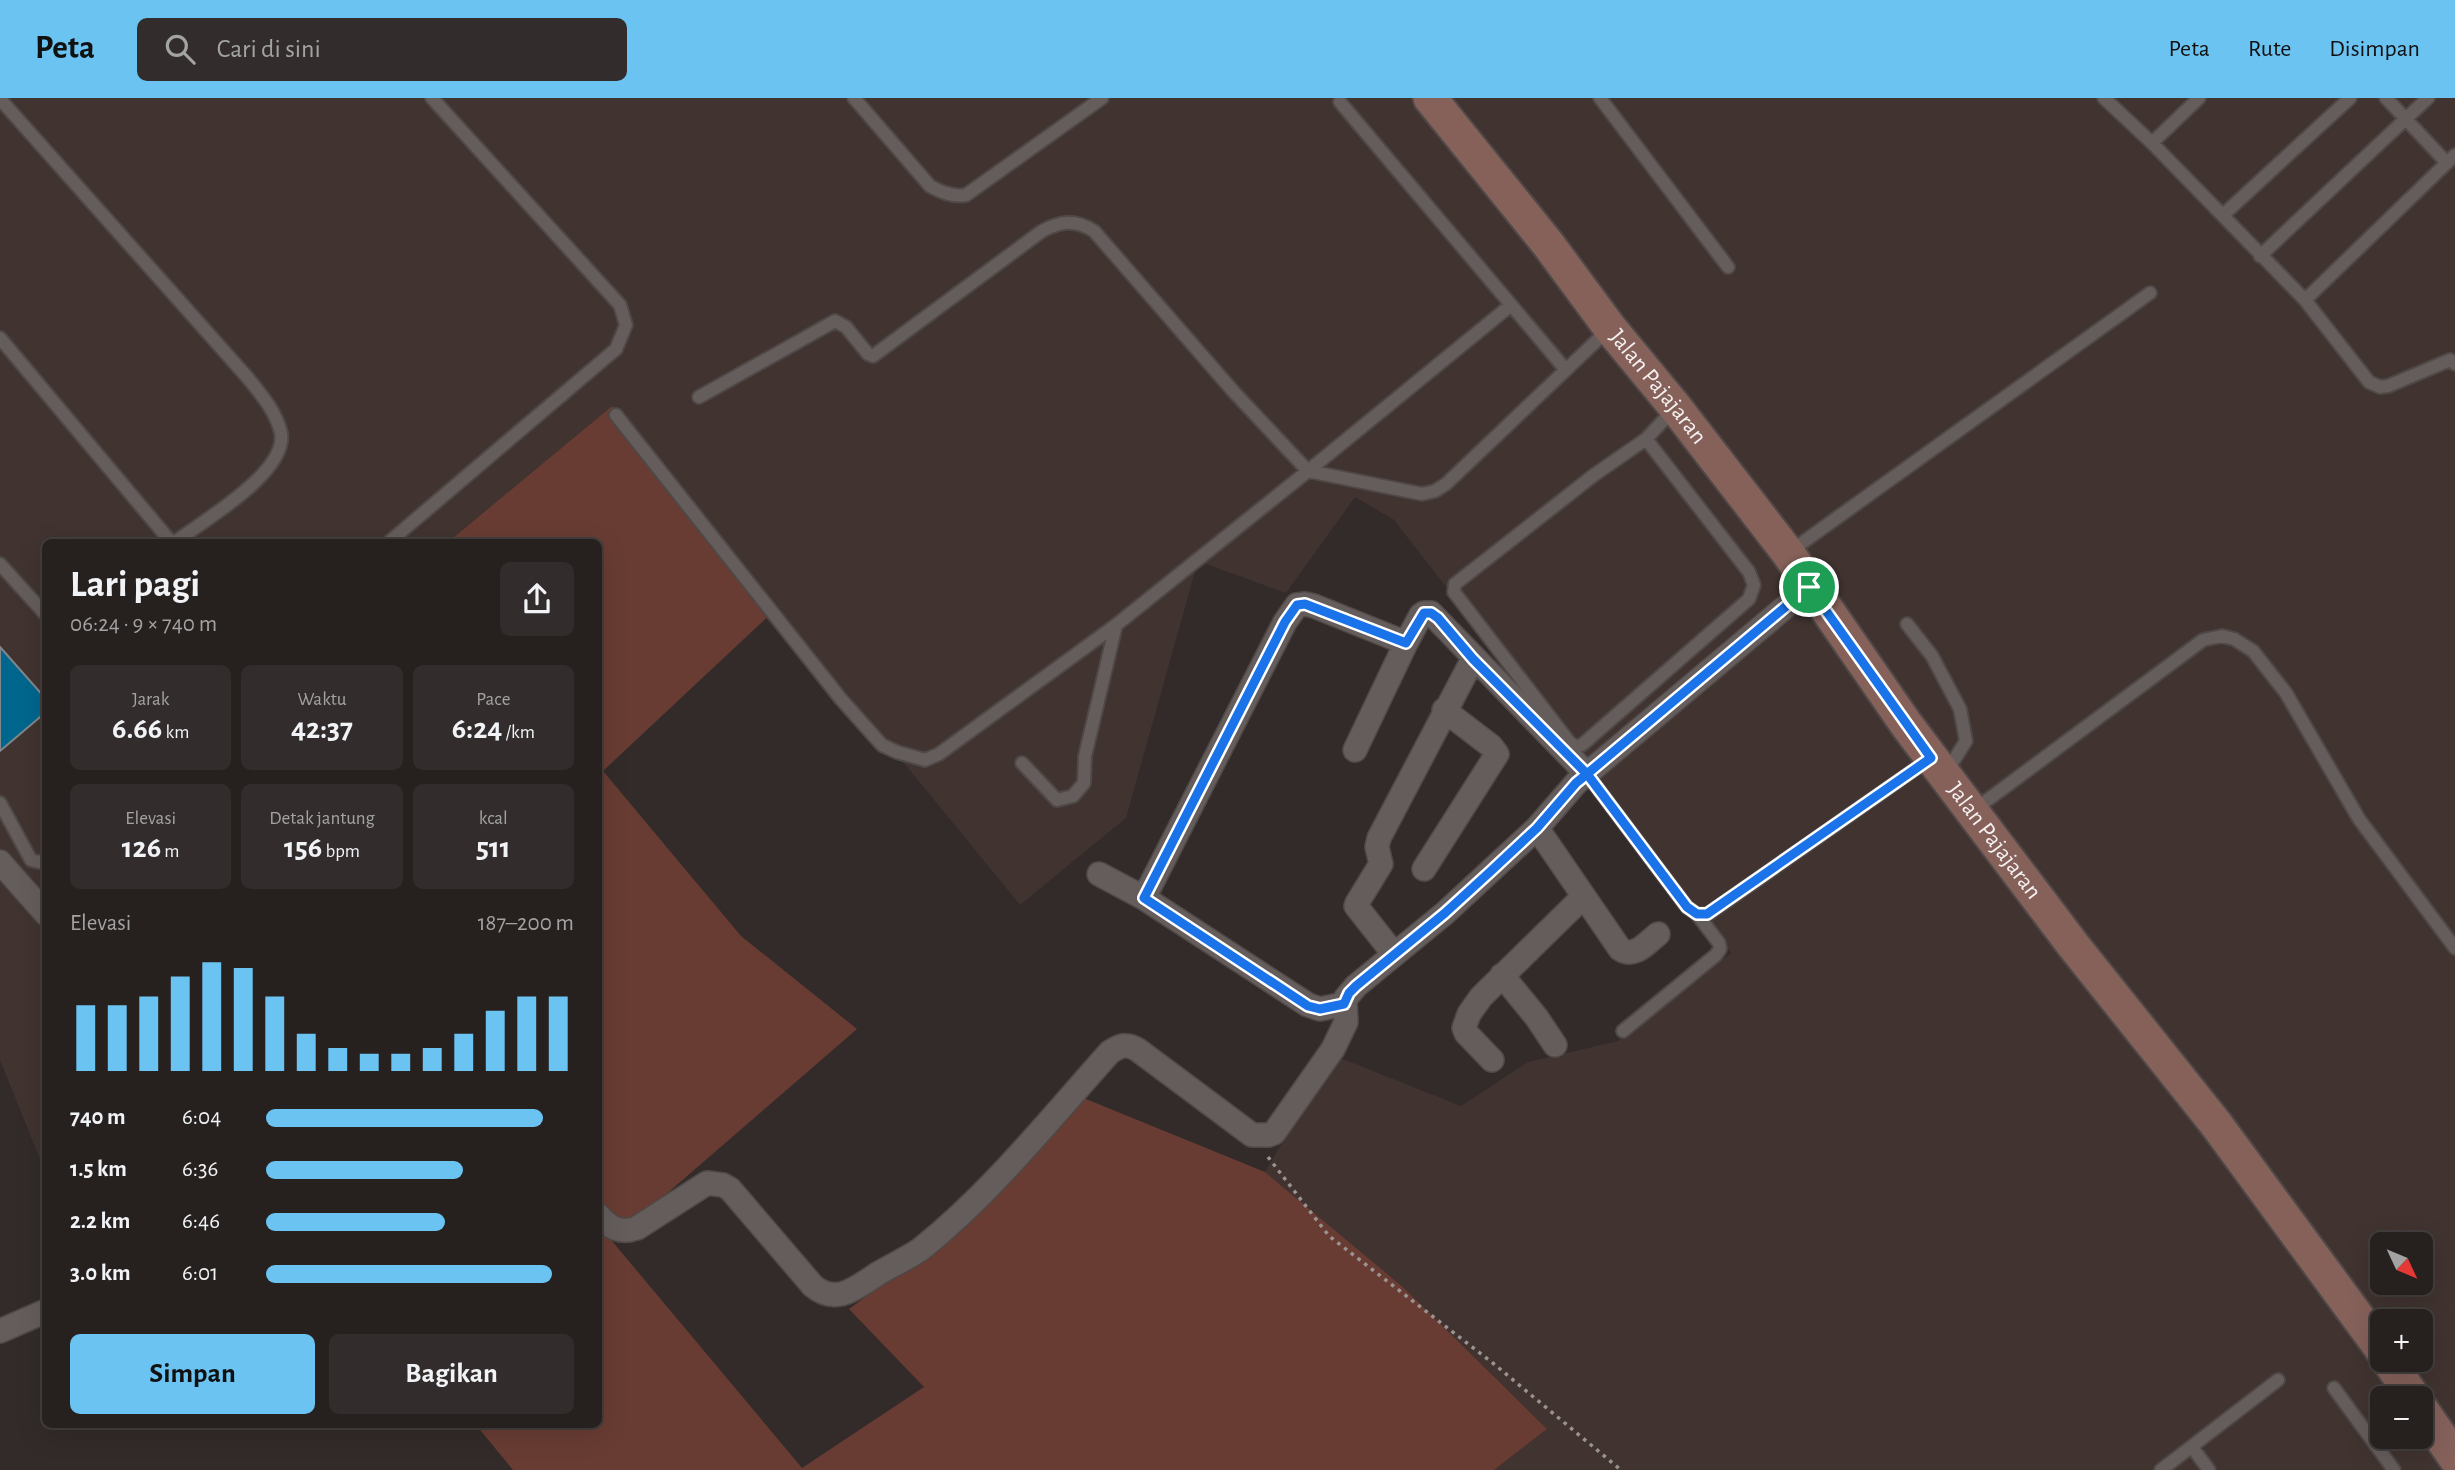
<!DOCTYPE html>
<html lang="id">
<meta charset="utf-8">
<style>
:root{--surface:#26201f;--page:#322d2c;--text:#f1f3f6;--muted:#a4a3a4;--line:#423e3d;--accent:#6bc3f2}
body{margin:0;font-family:"Alegreya Sans",sans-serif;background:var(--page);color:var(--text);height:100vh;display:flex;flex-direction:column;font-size:26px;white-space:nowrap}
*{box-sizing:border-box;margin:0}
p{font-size:23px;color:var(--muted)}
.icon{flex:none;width:38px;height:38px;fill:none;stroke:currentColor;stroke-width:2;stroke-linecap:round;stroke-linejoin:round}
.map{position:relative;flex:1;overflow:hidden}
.panel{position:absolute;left:42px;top:441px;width:560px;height:889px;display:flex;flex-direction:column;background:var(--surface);border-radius:10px;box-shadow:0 7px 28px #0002,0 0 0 2px var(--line)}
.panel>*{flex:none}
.needle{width:46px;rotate:134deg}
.controls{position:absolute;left:2370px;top:1134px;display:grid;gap:14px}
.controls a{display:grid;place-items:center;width:63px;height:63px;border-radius:10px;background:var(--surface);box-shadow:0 7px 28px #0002,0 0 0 2px var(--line);font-size:35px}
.pin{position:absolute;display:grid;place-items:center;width:60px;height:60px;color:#fff;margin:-30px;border:4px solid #fff;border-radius:50%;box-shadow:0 2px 7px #0007}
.round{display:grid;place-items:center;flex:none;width:74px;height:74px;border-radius:10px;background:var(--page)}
.overview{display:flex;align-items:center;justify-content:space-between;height:119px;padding:0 28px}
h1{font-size:38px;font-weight:700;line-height:52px}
.stats{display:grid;grid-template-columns:repeat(3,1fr);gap:10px;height:119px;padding:7px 28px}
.stats div{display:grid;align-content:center;border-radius:10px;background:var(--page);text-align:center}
.stats b{font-size:30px;font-weight:700}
.stats small{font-size:19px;font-weight:400}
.stats p{font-size:19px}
.chart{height:196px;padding:14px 28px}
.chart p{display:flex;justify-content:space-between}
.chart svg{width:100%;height:126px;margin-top:7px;stroke:var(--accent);stroke-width:6}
.primary-button{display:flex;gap:14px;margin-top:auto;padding:14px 28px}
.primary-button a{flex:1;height:80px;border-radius:10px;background:var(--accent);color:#111;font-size:28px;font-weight:700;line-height:80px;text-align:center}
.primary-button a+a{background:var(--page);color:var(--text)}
ul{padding:0 28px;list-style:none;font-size:23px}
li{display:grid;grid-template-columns:112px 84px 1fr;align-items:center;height:52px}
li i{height:18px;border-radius:9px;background:var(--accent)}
header{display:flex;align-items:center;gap:42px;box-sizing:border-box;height:98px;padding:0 35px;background:var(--accent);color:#111}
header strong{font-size:33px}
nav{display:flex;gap:38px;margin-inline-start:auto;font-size:24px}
.search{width:490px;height:63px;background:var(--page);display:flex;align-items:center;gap:18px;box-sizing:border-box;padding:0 24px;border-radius:10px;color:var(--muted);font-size:26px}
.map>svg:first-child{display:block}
.built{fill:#403330;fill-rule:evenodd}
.green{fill:#683c33}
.building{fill:#01668d;stroke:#80878b;stroke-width:2}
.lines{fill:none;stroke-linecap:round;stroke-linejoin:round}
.lane-casing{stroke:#4e4847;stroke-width:16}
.street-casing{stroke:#4e4847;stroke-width:26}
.secondary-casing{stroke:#4e4847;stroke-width:37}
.path{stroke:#999492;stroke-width:3.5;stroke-dasharray:3.5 5;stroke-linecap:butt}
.lane{stroke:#655d5b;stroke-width:12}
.street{stroke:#655d5b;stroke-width:23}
.secondary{stroke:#85615a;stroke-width:33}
.route-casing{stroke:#fff;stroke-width:14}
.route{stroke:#1a73e8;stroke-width:9}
.labels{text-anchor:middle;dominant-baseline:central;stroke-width:5;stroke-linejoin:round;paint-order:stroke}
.street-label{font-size:24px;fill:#f5f1f0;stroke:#322b29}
</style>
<header>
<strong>Peta</strong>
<div class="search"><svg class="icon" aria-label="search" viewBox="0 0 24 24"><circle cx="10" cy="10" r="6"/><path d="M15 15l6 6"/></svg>Cari di sini</div>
<nav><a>Peta</a><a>Rute</a><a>Disimpan</a></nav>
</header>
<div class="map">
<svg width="2455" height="1372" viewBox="0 0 2455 1372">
<rect width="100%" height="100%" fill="#322b29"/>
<path class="built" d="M0,0H2455V1372H1494L1547,1331L1404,1190L1265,1074L1333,957L1461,1008L1528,964L1618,943L1731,855L1394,422L1355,399L1286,495L1198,463L1126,720L1020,807L612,308L448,444H46L45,1074L0,962ZM2382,1146H2420V1185H2382ZM2382,1223H2420V1262H2382ZM2382,1300H2420V1339H2382Z"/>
<path class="green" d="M612,308L777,510L603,673L741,838L857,931L612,1143L802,1370L924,1289L849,1211L971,1121L1081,999L1265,1074L1404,1190L1547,1331L1494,1372H513L476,1327L598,1326V444H448Z"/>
<path class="building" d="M0,549L46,601V614L0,653Z"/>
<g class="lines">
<g class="lane-casing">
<path id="lane" d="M854,0L930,88C942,95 953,99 966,97L1102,0
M1600,0L1728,169
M2104,0L2152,45L2305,202L2369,284L2380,289L2388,288L2450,262L2455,266
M2386,0L2447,65
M0,1L247,279C260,295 276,313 281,335C288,374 203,423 175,444
M1340,4L1566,272
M2152,45L2199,0
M2223,117L2350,0
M2260,158L2428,0
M2305,202L2455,57
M0,240L171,444
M699,299L835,223L846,229L868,256L873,258L1042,133C1061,123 1075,121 1094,133L1233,293L1308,373L1511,207
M616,317L841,601L882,647L897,654L925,662L939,656L1116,527L1308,373L1422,396L1435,393L1446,386L1610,230
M1646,341L1749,474L1754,487L1749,501L1583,646L1577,649L1570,645L1454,494L1455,486L1594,377L1646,341L1675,310
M389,444L616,251L626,227L620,207L432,0
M1788,455L2150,195
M0,466L46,517
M1907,526L1932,558L1960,611L1966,643L1954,662L1941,672
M1022,665L1057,702L1073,698L1084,685L1085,658L1116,527
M1587,676L1687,809L1697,816H1708L1931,660
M0,705L31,762L39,764L46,762
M1974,712L2203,542L2222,538L2234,541L2253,553L2286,595L2359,721L2455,850
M1623,933L1716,857L1720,851L1719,845L1697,816
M2334,1290L2394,1372
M2192,1349L2209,1372
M2161,1372L2278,1282"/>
</g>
<g class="street-casing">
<path id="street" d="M1355,652L1406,545
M1537,730L1620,851C1634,861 1647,845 1658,836
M0,764L46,816
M1424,771L1497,656L1491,648L1444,612
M1099,776L1144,800L1308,907L1320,911L1344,906
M1144,800L1285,524L1297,507L1305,506L1314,508L1406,545L1421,517L1424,515H1431L1587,676
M1394,856L1356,808L1357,805L1381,766L1377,749L1379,740L1473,561
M1502,877L1537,920L1555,947
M1492,962L1466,935L1464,930L1469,916L1481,899L1583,799
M598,1117C610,1130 620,1136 637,1130L707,1085L723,1087L730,1091L813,1188C837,1208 857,1189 879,1175C893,1167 908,1160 921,1151C992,1094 1050,1021 1110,954C1121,947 1127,945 1138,952L1252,1037H1269L1274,1035L1333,951L1346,924L1345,901L1356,888L1445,815L1537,730L1576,685L1809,489
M0,1233L46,1213"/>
</g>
<g class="secondary-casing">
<g id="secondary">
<path id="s1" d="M1430,0L1548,146L1610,230L1676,310L1788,455L1906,626L2073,847L2216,1026L2382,1252"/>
<path d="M2388,1262L2414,1300"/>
<path d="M2420,1309L2455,1360"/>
</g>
</g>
<path class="path" d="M1268,1059L1329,1138L1494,1266L1621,1372"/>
<use href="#lane" class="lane"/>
<use href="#street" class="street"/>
<use href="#secondary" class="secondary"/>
</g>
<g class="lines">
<g class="route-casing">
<path id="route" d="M1809,489L1587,676L1576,685L1537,730L1491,773L1445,815L1356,888L1349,895L1344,906L1320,911L1308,908L1144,800L1285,524L1297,507L1305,506L1406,545L1424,515H1431L1438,520L1473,561L1587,676L1687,809L1697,816H1707L1931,660L1809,489"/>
</g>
<use href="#route" class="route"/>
</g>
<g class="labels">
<g class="street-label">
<text stroke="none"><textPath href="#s1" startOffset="368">Jalan Pajajaran</textPath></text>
<text stroke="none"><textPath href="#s1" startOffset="933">Jalan Pajajaran</textPath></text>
</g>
</g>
</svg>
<div class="controls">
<a><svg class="needle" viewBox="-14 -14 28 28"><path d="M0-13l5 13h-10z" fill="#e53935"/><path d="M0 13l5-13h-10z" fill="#a4a3a4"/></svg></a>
<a>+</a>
<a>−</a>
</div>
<div class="pin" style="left:1809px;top:489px;background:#1e9e55"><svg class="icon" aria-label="arrive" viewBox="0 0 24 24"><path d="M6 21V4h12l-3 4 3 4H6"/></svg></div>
<section class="panel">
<div class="overview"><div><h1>Lari pagi</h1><p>06:24 · 9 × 740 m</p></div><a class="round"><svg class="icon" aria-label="share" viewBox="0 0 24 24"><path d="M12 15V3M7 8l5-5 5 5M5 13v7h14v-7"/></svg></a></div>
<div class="stats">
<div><p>Jarak</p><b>6.66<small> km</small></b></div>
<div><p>Waktu</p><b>42:37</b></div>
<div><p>Pace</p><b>6:24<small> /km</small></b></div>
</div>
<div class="stats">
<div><p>Elevasi</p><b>126<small> m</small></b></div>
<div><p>Detak jantung</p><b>156<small> bpm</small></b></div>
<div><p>kcal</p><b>511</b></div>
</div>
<div class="chart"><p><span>Elevasi</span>187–200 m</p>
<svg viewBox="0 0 160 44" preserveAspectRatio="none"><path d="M5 44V21M15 44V21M25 44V18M35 44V11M45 44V6M55 44V8M65 44V18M75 44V31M85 44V36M95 44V38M105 44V38M115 44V36M125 44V31M135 44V23M145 44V18M155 44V18"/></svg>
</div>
<ul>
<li><b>740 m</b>6:04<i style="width:90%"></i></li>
<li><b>1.5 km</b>6:36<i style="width:64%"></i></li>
<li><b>2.2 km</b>6:46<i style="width:58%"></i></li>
<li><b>3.0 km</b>6:01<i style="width:93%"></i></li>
</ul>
<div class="primary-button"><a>Simpan</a><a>Bagikan</a></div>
</section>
</div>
